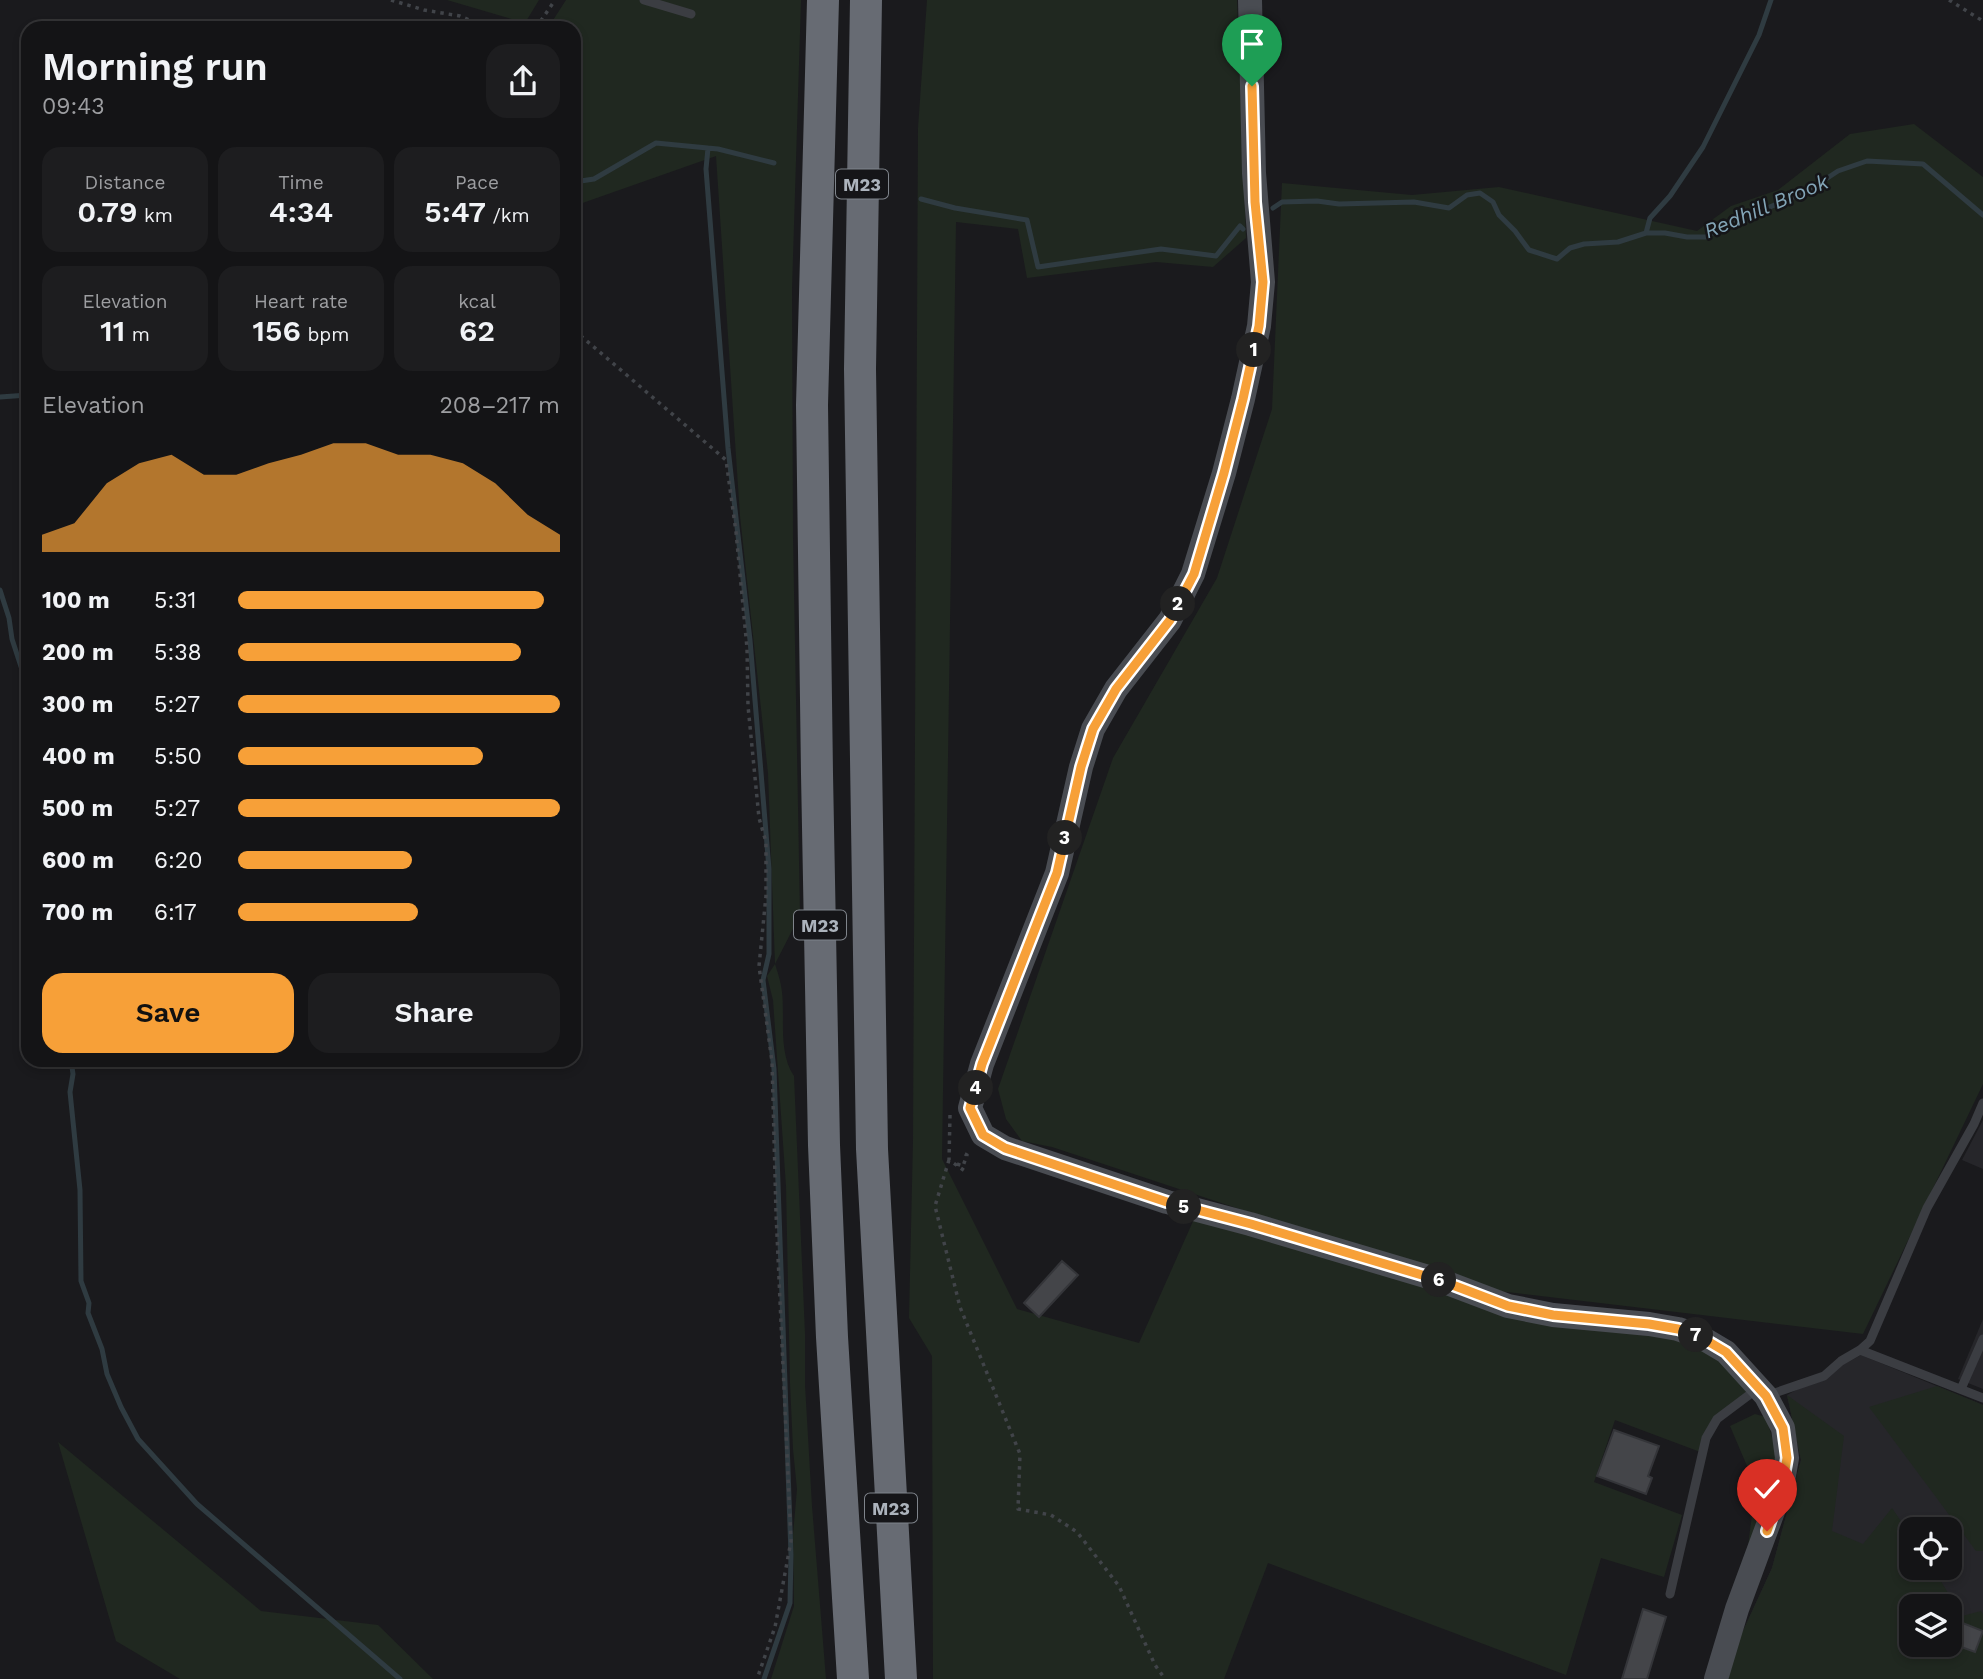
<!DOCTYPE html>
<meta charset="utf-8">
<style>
:root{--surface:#141416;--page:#1d1d1f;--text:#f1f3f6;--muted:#9d9ea1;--line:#333335;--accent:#f7a038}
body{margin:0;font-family:"Work Sans",sans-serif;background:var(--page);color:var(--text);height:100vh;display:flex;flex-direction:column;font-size:26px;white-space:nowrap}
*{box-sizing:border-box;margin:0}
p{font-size:23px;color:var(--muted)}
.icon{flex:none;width:38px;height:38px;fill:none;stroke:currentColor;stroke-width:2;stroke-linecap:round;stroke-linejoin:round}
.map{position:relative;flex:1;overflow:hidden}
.details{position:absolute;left:21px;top:21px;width:560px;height:1046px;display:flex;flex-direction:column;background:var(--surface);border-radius:21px;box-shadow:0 4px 10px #0003,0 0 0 2px var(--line)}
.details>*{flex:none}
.buttons{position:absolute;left:1899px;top:1517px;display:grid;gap:14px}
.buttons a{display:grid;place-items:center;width:63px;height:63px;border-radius:14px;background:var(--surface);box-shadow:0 4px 10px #0003,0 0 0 2px var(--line);font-size:35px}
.pin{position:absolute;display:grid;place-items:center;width:60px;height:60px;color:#fff;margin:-72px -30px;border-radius:50% 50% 50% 0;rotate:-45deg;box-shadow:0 0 7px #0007}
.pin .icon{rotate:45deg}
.km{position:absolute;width:35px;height:35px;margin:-18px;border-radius:50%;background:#222;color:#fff;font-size:19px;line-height:35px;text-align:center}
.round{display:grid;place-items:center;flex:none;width:74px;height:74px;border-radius:21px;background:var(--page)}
.summary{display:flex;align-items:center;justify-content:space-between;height:119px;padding:0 21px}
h1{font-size:38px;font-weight:600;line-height:52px}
.stats{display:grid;grid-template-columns:repeat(3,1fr);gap:10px;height:119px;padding:7px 21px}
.stats div{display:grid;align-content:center;border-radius:18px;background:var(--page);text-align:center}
.stats b{font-size:30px;font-weight:600}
.stats small{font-size:19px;font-weight:400}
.stats p{font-size:19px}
.chart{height:196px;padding:14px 21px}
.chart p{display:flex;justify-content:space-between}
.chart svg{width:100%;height:126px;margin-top:7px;fill:var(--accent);opacity:.7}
.action{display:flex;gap:14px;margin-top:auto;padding:14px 21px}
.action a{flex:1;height:80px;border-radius:21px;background:var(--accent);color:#111;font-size:28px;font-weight:600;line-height:80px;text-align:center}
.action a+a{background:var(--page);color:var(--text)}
ul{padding:0 21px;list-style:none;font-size:23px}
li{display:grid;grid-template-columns:112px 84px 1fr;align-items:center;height:52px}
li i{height:18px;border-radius:9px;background:var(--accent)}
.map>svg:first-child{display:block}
.built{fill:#26262a;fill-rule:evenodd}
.green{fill:#202820;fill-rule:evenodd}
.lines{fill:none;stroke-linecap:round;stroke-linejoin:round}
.stream{stroke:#2f3b41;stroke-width:5}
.building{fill:#444549;stroke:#343539;stroke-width:2}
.path{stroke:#414449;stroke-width:3.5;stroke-dasharray:3.5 5;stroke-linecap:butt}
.lane{stroke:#3b3d42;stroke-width:9}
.secondary{stroke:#494c52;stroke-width:24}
.highway{stroke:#676b73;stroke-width:32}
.route-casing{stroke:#fff;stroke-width:14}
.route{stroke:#f7a038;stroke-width:9}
.labels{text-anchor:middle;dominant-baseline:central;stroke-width:5;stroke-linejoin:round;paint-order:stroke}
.shield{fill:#151518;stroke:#7f848b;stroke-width:2}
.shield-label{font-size:18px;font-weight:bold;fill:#acb3bc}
.water-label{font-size:21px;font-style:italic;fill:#83a5b7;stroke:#151518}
</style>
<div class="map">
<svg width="1983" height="1679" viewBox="0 0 1983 1679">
<rect width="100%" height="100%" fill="#1a1a1d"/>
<path class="built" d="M1983,1120V1169L1962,1160Z
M1983,1319V1389L1958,1379Z
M1861,1355L1983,1405V1679L1737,1644L1772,1568L1801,1460L1787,1395ZM1911,1530H1950V1568H1911ZM1911,1606H1950V1645H1911Z"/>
<path class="green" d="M447,0H539L525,23Z
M566,0H801L792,289L793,538L800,915L775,964C778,973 781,983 782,992C785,1019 778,1052 794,1076L805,1334V1385L812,1506L826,1679H771L794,1606L793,1535L797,1489L793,1449L790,1383L786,1186L773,1000L767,976L775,964L768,773L740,516L716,156L574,206V28H548Z
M927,0H1237L1246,238L1213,267L1156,262L1027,278L1018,229L956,222L942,1159L1017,1309L1139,1343L1194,1219L1688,1340L1725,1361L1751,1394L1717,1419L1703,1453L1615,1420L1594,1482L1682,1515L1664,1577L1601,1558L1566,1675L1268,1563L1224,1679H933L932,1356L909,1318L913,1140L918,128Z
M1914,124L1983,177V1084L1863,1334L1482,1289L1052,1147L1022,1141L1006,1119L998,1089L1113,758L1217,578L1272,409L1282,183L1412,195L1499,187L1697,231L1731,206L1778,190L1850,134Z
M1937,1386L1983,1405V1551H1976L1869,1407Z
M1787,1395L1844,1436L1832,1531L1863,1544L1892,1508L1911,1536V1568H1933L1962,1616L1981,1611L1983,1614V1679H1728L1737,1644L1772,1568L1801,1460ZM1911,1606H1950V1645H1911Z
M1755,1414L1766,1417L1776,1451L1771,1495L1746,1561L1752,1515L1750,1473L1730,1426Z
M58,1442L261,1611L378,1625L433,1679H180L116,1641Z"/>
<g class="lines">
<path class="stream" d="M708,148L706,169L728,448L750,640L769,869V954L763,980L774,1069L791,1555L790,1603L764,1679
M574,182L594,179L656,143L718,149L774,163
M921,199L955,208L1027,220L1038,267L1161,249L1216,256L1240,226L1243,229
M1273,208L1282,202L1317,201L1339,204L1414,202L1449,208L1467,195L1480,193L1493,202L1499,215L1515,231L1529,250L1557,259L1570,248L1584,244L1618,242L1646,233H1665L1687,237H1706L1745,213L1765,209L1782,202L1806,192L1838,171L1867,161L1923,164L1983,215
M1646,233L1650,218L1670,196L1703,147L1759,35L1771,0
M0,397L28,395
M0,590L9,618L12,639L28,688
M71,1060L73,1074L70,1092L80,1190L81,1281L89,1303L88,1313L102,1349L107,1374L121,1407L138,1439L197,1504L400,1679"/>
</g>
<path class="building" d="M1062,1261L1078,1275L1039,1317L1024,1303Z
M1614,1430L1659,1446L1648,1476L1652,1478L1646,1494L1597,1476Z
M1643,1609L1666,1617L1647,1679H1622Z
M1950,1618L1983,1631L1975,1652L1950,1643Z"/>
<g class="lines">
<path class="path" d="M391,0L424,10L460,16L488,28
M1949,0L1983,21
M536,28L555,0
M574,330L726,460L736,532L747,648L748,706L759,818L766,842V896L759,966L772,1062L776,1213L791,1541L775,1627L757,1679
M950,1115L949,1160L965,1171
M949,1160L935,1206L960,1307L1020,1454L1018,1509L1051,1515L1077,1532L1119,1586L1155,1665L1165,1679
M957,1164L963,1166L967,1155L963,1153"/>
<path class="lane" d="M644,0L691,14
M1860,1350L1983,1398
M1961,1389L1983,1339
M1766,1396L1824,1376L1841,1361L1860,1350L1870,1341L1927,1208L1974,1124L1983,1103
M1670,1594L1706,1438L1717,1419L1757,1389"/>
<path class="secondary" d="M1250,0L1254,173L1263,282L1259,326L1243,399L1224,473L1193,574L1170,620L1116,689L1093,729L1081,767L1057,873L982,1064L970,1108L983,1135L1005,1148L1167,1202L1250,1224L1442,1281L1508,1306L1553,1315L1649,1324L1678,1329L1699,1336L1726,1352L1766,1396L1783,1428L1787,1458L1782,1487L1737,1609L1716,1679"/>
<path class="highway" d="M823,0L812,405L817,774L824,1145L832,1337L853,1679
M866,0L860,369L872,1149L901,1679"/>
</g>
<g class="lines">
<g class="route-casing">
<path id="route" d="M1252,86L1255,202L1263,282L1259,326L1243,399L1224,473L1194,574L1170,620L1116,689L1093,729L1081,767L1057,873L982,1064L970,1108L983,1135L1005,1148L1167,1202L1251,1224L1442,1281L1508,1306L1553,1315L1649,1324L1678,1329L1699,1336L1726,1352L1766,1396L1783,1428L1787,1458L1782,1487L1767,1531"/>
</g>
<use href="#route" class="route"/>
</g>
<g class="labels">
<g class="shield">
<rect x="836" y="169.5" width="52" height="29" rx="5"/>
<rect x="794" y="910.5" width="52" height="29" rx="5"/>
<rect x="865" y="1493.5" width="52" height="29" rx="5"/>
</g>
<g class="shield-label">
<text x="862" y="184">M23</text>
<text x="820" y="925">M23</text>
<text x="891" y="1508">M23</text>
</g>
<g class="water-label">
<text transform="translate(1766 206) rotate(-23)">Redhill Brook</text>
</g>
</g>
</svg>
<div class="buttons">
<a><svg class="icon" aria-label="locate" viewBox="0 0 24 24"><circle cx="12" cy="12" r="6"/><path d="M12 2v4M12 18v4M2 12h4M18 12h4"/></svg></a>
<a><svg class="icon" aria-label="layers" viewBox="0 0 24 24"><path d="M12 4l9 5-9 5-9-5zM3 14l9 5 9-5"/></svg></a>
</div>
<div class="pin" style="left:1252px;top:86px;background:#1e9e55"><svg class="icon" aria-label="arrive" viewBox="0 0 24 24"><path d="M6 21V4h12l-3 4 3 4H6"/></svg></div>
<div class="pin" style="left:1767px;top:1531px;background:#d93025"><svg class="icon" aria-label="check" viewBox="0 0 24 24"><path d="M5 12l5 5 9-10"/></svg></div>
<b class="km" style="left:1254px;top:350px">1</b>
<b class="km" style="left:1178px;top:604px">2</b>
<b class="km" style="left:1065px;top:838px">3</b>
<b class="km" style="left:976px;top:1088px">4</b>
<b class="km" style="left:1184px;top:1207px">5</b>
<b class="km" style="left:1439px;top:1280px">6</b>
<b class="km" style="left:1696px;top:1335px">7</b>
<section class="details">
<div class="summary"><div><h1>Morning run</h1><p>09:43</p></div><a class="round"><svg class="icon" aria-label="share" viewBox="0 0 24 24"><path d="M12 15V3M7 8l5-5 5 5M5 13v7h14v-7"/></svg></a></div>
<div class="stats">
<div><p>Distance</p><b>0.79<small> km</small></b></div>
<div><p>Time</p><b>4:34</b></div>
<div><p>Pace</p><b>5:47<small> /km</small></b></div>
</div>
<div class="stats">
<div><p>Elevation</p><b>11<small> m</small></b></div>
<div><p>Heart rate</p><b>156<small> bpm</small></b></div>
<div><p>kcal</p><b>62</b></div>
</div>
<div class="chart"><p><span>Elevation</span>208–217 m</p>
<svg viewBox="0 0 160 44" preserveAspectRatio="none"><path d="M0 44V38L10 34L20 20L30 13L40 10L50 17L60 17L70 13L80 10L90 6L100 6L110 10L120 10L130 13L140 20L150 31L160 38V44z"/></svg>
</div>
<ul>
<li><b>100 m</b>5:31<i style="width:95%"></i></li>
<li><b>200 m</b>5:38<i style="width:88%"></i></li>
<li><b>300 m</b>5:27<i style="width:100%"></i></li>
<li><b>400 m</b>5:50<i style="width:76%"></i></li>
<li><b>500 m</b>5:27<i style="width:100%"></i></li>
<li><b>600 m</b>6:20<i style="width:54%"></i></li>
<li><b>700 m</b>6:17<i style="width:56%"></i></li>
</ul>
<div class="action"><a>Save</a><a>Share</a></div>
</section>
</div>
